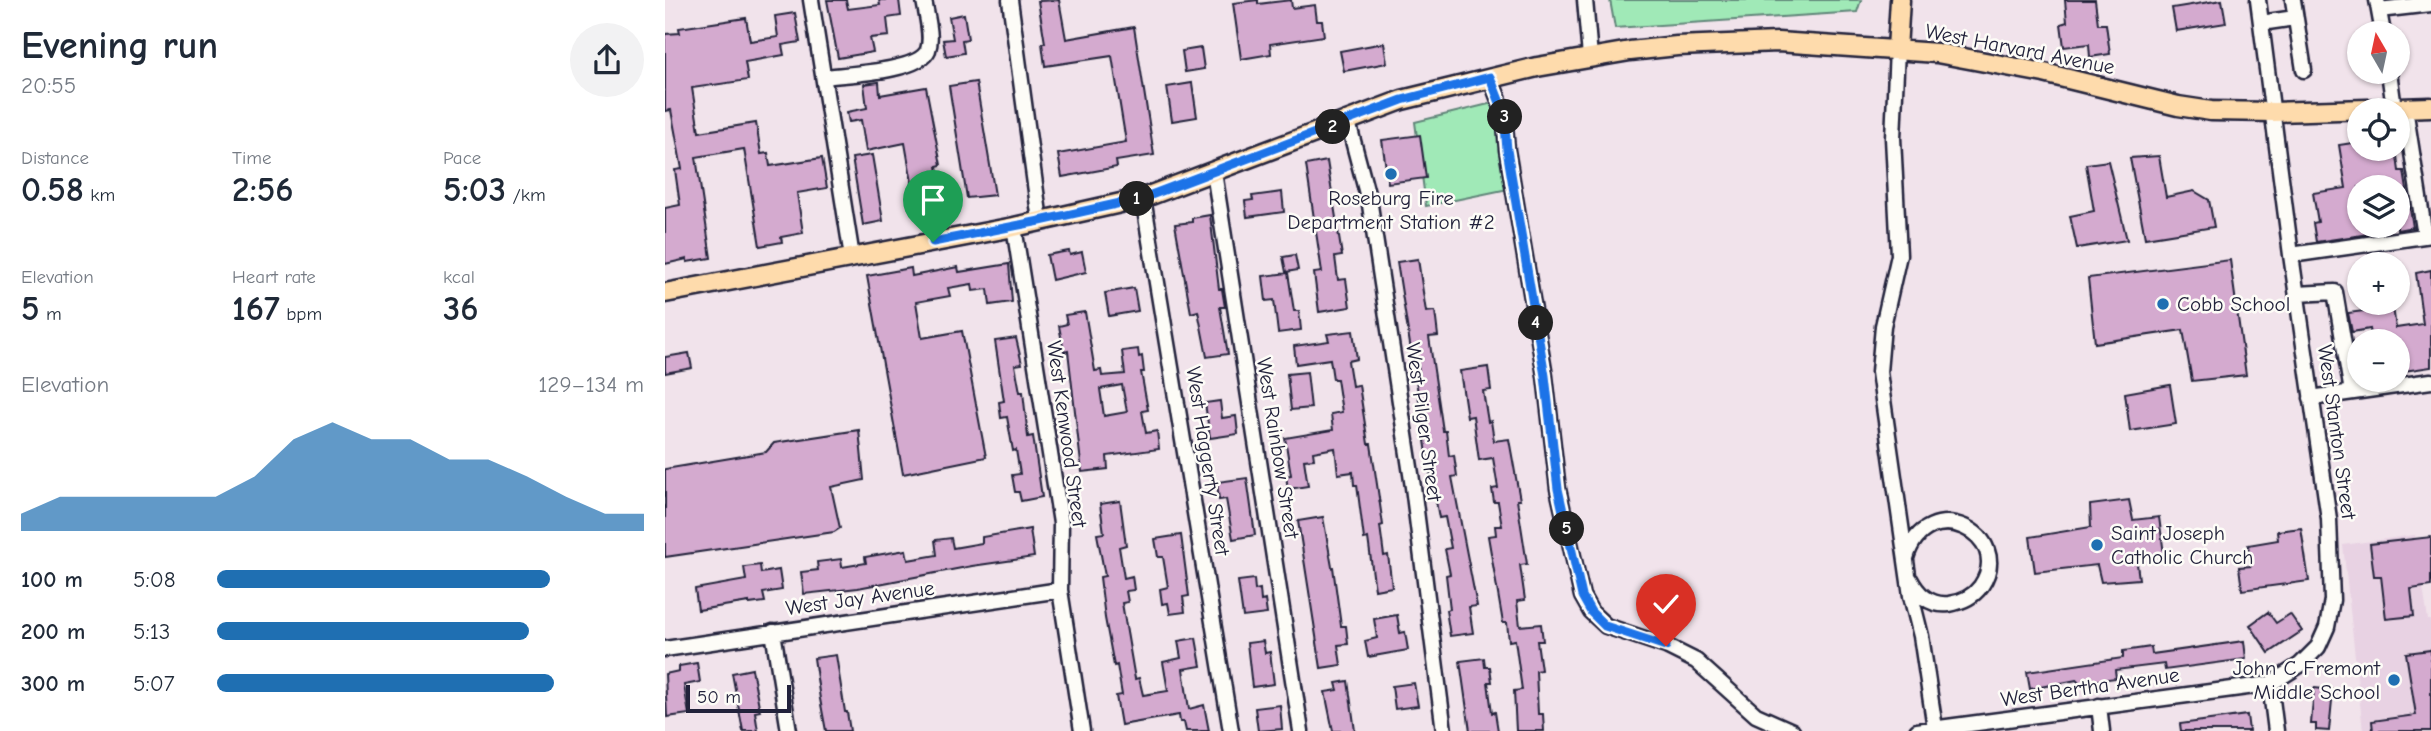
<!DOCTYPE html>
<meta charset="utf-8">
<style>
:root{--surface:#fff;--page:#f2f2f3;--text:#1f2937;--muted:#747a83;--accent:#1f6fb2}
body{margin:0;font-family:"Comic Neue",sans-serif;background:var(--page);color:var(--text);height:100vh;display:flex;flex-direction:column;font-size:26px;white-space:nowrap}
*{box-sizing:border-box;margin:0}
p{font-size:23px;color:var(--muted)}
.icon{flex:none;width:38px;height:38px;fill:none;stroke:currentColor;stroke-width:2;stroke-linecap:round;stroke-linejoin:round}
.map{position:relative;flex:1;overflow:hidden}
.drawer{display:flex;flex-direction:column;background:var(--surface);width:665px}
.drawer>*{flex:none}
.needle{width:46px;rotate:351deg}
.tools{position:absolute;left:1682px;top:21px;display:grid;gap:14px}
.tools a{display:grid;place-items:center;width:63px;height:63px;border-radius:50%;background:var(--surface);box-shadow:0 2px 5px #0004;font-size:35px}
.scale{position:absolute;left:21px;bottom:18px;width:105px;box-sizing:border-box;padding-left:7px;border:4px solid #22223b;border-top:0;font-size:19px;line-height:24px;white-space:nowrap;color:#22223b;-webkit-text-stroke:5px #fdfcf7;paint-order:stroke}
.pin{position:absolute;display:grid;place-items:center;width:60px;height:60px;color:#fff;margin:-72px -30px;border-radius:50% 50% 50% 0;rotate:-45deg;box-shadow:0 0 7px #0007}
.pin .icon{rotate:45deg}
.km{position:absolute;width:35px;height:35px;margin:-18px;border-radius:50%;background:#222;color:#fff;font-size:19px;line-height:35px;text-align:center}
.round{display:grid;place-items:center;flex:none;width:74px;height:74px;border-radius:37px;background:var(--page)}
.summary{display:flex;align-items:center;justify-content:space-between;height:119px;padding:0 21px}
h1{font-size:38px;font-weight:700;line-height:52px}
.stats{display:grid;grid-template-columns:repeat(3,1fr);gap:10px;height:119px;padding:7px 21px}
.stats div{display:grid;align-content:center}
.stats b{font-size:35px;font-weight:700}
.stats small{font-size:19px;font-weight:400}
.stats p{font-size:19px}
.chart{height:196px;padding:14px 21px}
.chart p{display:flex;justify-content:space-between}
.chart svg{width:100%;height:126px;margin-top:7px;fill:var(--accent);opacity:.7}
ul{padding:0 21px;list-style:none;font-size:23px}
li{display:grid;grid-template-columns:112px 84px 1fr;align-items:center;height:52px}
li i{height:18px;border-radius:9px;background:var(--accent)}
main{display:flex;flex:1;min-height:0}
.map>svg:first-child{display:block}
.built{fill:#e8d2e3}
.green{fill:#a0e9b7;stroke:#618679;stroke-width:2}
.building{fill:#d4aacf;stroke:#22223b;stroke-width:2;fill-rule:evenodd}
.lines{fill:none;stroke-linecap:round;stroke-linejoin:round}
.minor-casing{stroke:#22223b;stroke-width:19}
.major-casing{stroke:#22223b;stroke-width:23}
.minor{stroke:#fdfcf7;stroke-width:14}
.major{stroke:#fedbac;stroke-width:18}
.route-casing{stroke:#fff;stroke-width:14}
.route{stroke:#1a73e8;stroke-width:9}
.poi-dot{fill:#1f6fb2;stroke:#fdfcf7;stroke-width:2.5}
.labels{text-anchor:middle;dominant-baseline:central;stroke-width:5;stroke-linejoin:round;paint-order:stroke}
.street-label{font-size:21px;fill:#22223b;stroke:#fdfcf7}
.poi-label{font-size:21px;fill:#22223b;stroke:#fdfcf7;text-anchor:start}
</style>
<main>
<section class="drawer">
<div class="summary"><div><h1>Evening run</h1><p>20:55</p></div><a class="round"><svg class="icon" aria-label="share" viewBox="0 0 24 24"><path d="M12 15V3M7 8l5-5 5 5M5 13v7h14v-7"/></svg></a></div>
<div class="stats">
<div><p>Distance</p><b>0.58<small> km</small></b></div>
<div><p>Time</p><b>2:56</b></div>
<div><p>Pace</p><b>5:03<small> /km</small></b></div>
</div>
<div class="stats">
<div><p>Elevation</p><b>5<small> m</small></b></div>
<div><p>Heart rate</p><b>167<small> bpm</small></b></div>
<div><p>kcal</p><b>36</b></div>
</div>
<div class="chart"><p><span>Elevation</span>129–134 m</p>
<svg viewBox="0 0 160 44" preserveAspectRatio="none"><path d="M0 44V38L10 32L20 32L30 32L40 32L50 32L60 25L70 12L80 6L90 12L100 12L110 19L120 19L130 25L140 32L150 38L160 38V44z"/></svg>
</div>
<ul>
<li><b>100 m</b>5:08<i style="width:78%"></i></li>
<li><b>200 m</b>5:13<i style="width:73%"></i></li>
<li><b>300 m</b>5:07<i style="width:79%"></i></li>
</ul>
</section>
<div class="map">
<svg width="1766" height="731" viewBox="0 0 1766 731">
<rect width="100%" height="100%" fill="#f1e3eb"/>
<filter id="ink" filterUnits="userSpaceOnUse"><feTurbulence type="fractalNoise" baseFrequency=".0143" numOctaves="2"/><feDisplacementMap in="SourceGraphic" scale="14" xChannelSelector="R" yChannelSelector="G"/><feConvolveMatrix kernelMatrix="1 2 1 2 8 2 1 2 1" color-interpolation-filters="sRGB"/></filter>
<g filter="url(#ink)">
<path class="built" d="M1750,535L1763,620H1766V731H1698L1678,545Z"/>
<path class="green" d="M945,0H1196L1192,12L950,28Z
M836,101L848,188L761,206L750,122Z"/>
<path class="building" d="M162,0H181L183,9L215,5L214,0H234L236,16L222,18L224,36L205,38L208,52L173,58Z
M394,0L401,39L469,27L489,155L451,161L452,167L397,177L393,154L461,142L447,56L380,66L377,43H380L373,1Z
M593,0V4L626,0L627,8L650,5L652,21H657L659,36L605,44L606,54L576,59L568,3Z
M1400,0H1430L1433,24H1441L1445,54L1425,57L1424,44L1399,47L1396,24L1402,22Z
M1557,0L1561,23L1511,31L1507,8Z
M130,13L135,42L117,45L119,55L80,62L83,80L27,88L34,132L91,123L96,154L103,153L105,166L157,158L162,188L132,193L138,233L116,237L117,242L95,246L79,149L31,157L46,258L22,262V259L0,264V208L15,205L10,170L17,169L6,110L0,111V34L15,33L14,28L81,18L85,41L113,37L110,16Z
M299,14L303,39L297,40L299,53L281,56L278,40L288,39L284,17Z
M719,43L722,63L679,71L675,51Z
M536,48L539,69L520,72L517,51Z
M214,82L215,95L261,87L276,165L272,166L276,189L249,194L240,143L201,151L196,120L184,122L182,112L202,108L199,84Z
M311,82L330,195L302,198L284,86Z
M527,83L532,117L507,121L502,87Z
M755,135L761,178L723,183L717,140Z
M1694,142V149H1731L1734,171H1739L1748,227L1732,230V187H1694V226H1716L1717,232L1651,242L1648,223L1653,222L1648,193L1681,188L1674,145Z
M207,155L218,221L198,225L187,158Z
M1494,156L1501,197L1529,191L1544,200L1549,227L1480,238L1465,158Z
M662,161L677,256L670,257L673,280L681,279L685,307L654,312L649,273L657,272L641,165Z
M1443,161L1462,240L1412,248L1405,216L1429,211L1421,164Z
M617,192L619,212L582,217L580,201L588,200L587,196Z
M545,215L554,289H557L560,307H555L563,354L542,357L533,311L526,313L510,224L527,222V218Z
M404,251L405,255L417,252L421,272L387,280L382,255Z
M630,255L633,270L621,272L618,257Z
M753,259L761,312L770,311L773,336L764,337L778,431H781L784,456L789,455L792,476L787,477L812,606L804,607L808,633L785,636L781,610L785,609L781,575L785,574L780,549L786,548L780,517L774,518L766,474H765L751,380H755L752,357H747L732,262Z
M1565,260L1581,375L1527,381L1518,330L1430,343L1423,278Z
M344,264L347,302L325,305L323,289L308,291L307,284L283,288L285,296L251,302L257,338L297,331L321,457L238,474L202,276L246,268L247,276L293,267L294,272Z
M1766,270V367L1732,372V341H1707L1705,329L1687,332L1683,313L1728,307L1731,328L1758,324L1751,273Z
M623,273L629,311H634L636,330L613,333L609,300L601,301L598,276Z
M469,288L473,311L444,316L440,293Z
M420,312L430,371L436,370L437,376L460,374L457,351L473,349L474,357L477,356L479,372H476L483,410L477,411L481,433L492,431L494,449L442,456L443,469L417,472L403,351L399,352L394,326L402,324L400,315ZM457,385L462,412L439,416L435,389Z
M688,331L692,359L683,361L687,386L694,385L703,444H706L718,525L715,526L719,556L723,555L727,587L710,590L703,538L699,539L692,485H689L688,472L673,474L670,448L648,452L649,459L639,460L643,486L623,489L621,476L626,475L620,438L668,430L666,414L677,412L672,379H668L665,359L631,364L629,346L664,341L662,334Z
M351,338L357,364L350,365L355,392H358L363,437L368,436L377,497L356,501L354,492H350L347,475L355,474L351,450L348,451L342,417L336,418L334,402L339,401L330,341Z
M24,353L27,368L0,373V357Z
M823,367L826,390L818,391L823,422L826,421L829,441L844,439L855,500H852L862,564L855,565L860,600L852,601L855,626L876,624L878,641H872L876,670L871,671L873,714H878L879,731H851L849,691L857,690L850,640L844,641L842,623H838L823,536L831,535L830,526H837L833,502H829L827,489L833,488L828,458L814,460L808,416L802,417L795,371Z
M642,372L646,408L626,410L622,374Z
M1505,385L1511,424L1465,431L1460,393Z
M555,401L557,418L571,416L573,434L545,438L540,403Z
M194,430L199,480L166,487L175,528L169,532L0,557V469L101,452L109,443Z
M582,478L590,535L568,539L561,499L554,500L552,482Z
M1464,500L1468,520L1494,517L1499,554L1471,556L1474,579L1436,582L1432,565L1370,572L1365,537L1426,527L1425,505Z
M455,501L461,545L454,547L459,578L467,576L469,590L461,591L463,602L457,603L470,679L474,678L478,695L503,691L498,662L516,658L513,641L531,638L536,666L518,669L524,709L539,705L544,731H521L519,722H515L514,715L456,725L451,696L457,695L452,665L449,666L440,618L435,577L440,576L432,534L439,533L435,504Z
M658,517L667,567H668L676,626H681L683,644L673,645L676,665L656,668L633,521Z
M1636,528L1644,581L1577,590L1574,567L1586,566L1583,545L1613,540L1612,531Z
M365,529L369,557L307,566L193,588L139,594L136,572L153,570L152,562L176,559L177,567L201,563L200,557L241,550L243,560L272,555L270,540L286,538L288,548L317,543V537Z
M516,535L524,596L518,597L520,612L505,614L503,603L497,604L495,589L503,587L498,557H493L490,539Z
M1766,537V586L1746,589L1749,616L1721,619L1716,576H1709L1705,544Z
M95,565L96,573L114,570L117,590L98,593L100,602L84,604V602L33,610L30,589L81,580L79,567Z
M589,579L590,590L595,589L596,601L600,600L602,614L578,617L573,581Z
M1603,612L1611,623L1625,614L1637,631L1604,653L1585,625Z
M732,615L735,633L740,632L743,650L703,657L700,641L712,638L709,619Z
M598,641L600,653L605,652L609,684L587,687L582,643Z
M1579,641L1581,659L1500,670L1499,664L1450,670L1451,678L1413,683L1412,680L1365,689L1362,672L1458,658V651L1486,647L1487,654Z
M1766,650V731H1708L1707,721L1751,715L1741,653Z
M171,655L180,712H182L185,731H161L155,699L149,658Z
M819,658L820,667H825L827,682H823L827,713L830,712L833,731H805L795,661Z
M32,663L35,682L19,685L24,714L2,717L0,674L14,671V666Z
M87,669L95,711L90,712L93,731H78L67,673Z
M683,681L690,731H668L660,692L673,690L671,683Z
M749,683L753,706L730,709L727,686Z
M1649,688L1668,690L1664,731L1651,730V724H1646Z
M615,705L617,729L593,731L590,708Z
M1582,715L1584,731H1516L1515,724Z"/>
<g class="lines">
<g class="minor-casing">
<path id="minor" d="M146,0L187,257
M345,0L375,221
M920,0L925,57
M1628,0L1639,70
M1712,0L1718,33
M1714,10L1766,4
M1596,23L1630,18
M1232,49L1228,138L1234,255L1218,326L1214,372L1246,596L1256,636L1270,728
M1724,72L1729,108
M159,77C181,74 254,72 263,50C268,36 261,14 259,0
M825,77L839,113L842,150L880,376L893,489L917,596L926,612L941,626L1001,646L1031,661L1091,715L1127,731
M1740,108L1760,236
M683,122L705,205L748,487L779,731
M549,172L636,731
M478,198L566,731
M349,227L396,523L395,590L417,731
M1626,255L1766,235
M1632,294L1670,292L1687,392
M1646,398L1766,381
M1241,558C1261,490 1351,534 1316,586C1308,597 1297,602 1284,604C1265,606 1253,595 1245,579
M108,632L124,731
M0,649L395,590
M1605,684L1611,731
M1434,706L1437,731
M1252,731L1605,684L1635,665L1653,647L1662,627L1667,600L1664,519L1626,255L1593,0"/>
</g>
<g class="major-casing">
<path id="major" d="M1232,49L1235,0
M0,293L349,227L478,198L737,100L872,67L965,51L1012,46L1113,42L1272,53L1379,73L1513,106L1546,111L1609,112L1766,107"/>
</g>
<use href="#minor" class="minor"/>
<use href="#major" class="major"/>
</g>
</g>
<g class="lines" filter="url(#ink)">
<g class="route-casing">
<path id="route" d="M268,242L375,221L478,198L737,100L825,77L839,113L842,150L880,376L893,489L917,596L926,612L940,626L1001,646"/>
</g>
<use href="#route" class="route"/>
</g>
<g class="poi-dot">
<circle cx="726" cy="174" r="7"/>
<circle cx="1498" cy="304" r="7"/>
<circle cx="1432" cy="545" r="7"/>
<circle cx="1729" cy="680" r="7"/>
</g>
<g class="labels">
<g class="street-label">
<text transform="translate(1355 49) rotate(11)">West Harvard Avenue</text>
<text transform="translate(759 422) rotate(82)">West Pilger Street</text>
<text transform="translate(1672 432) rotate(82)">West Stanton Street</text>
<text transform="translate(402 434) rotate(82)">West Kenwood Street</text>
<text transform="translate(613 448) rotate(81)">West Rainbow Street</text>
<text transform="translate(543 461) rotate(81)">West Haggerty Street</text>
<text transform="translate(195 598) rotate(-8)">West Jay Avenue</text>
<text transform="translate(1425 687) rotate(-8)">West Bertha Avenue</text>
</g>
<g class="poi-label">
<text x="726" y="198" text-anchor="middle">Roseburg Fire<tspan x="726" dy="24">Department Station #2</tspan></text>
<text x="1512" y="304">Cobb School</text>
<text x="1446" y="533">Saint Joseph<tspan x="1446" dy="24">Catholic Church</tspan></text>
<text x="1715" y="668" text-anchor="end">John C Fremont<tspan x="1715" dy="24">Middle School</tspan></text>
</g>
</g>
</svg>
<div class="tools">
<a><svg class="needle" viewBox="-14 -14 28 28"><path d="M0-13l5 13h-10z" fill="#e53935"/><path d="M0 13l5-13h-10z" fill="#747a83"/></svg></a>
<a><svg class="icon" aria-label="locate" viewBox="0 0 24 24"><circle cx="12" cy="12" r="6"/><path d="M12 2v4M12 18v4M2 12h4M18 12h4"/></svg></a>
<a><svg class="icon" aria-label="layers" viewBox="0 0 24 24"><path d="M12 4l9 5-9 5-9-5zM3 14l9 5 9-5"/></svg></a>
<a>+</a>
<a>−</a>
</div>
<div class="scale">50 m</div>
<div class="pin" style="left:268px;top:242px;background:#1e9e55"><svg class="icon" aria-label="arrive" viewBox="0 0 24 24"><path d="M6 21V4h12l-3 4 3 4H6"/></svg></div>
<div class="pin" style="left:1001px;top:646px;background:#d93025"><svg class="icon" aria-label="check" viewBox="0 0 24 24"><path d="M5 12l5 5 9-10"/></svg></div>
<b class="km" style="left:472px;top:199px">1</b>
<b class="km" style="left:668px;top:127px">2</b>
<b class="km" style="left:840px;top:117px">3</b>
<b class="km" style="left:871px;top:323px">4</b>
<b class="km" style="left:902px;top:529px">5</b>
</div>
</main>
